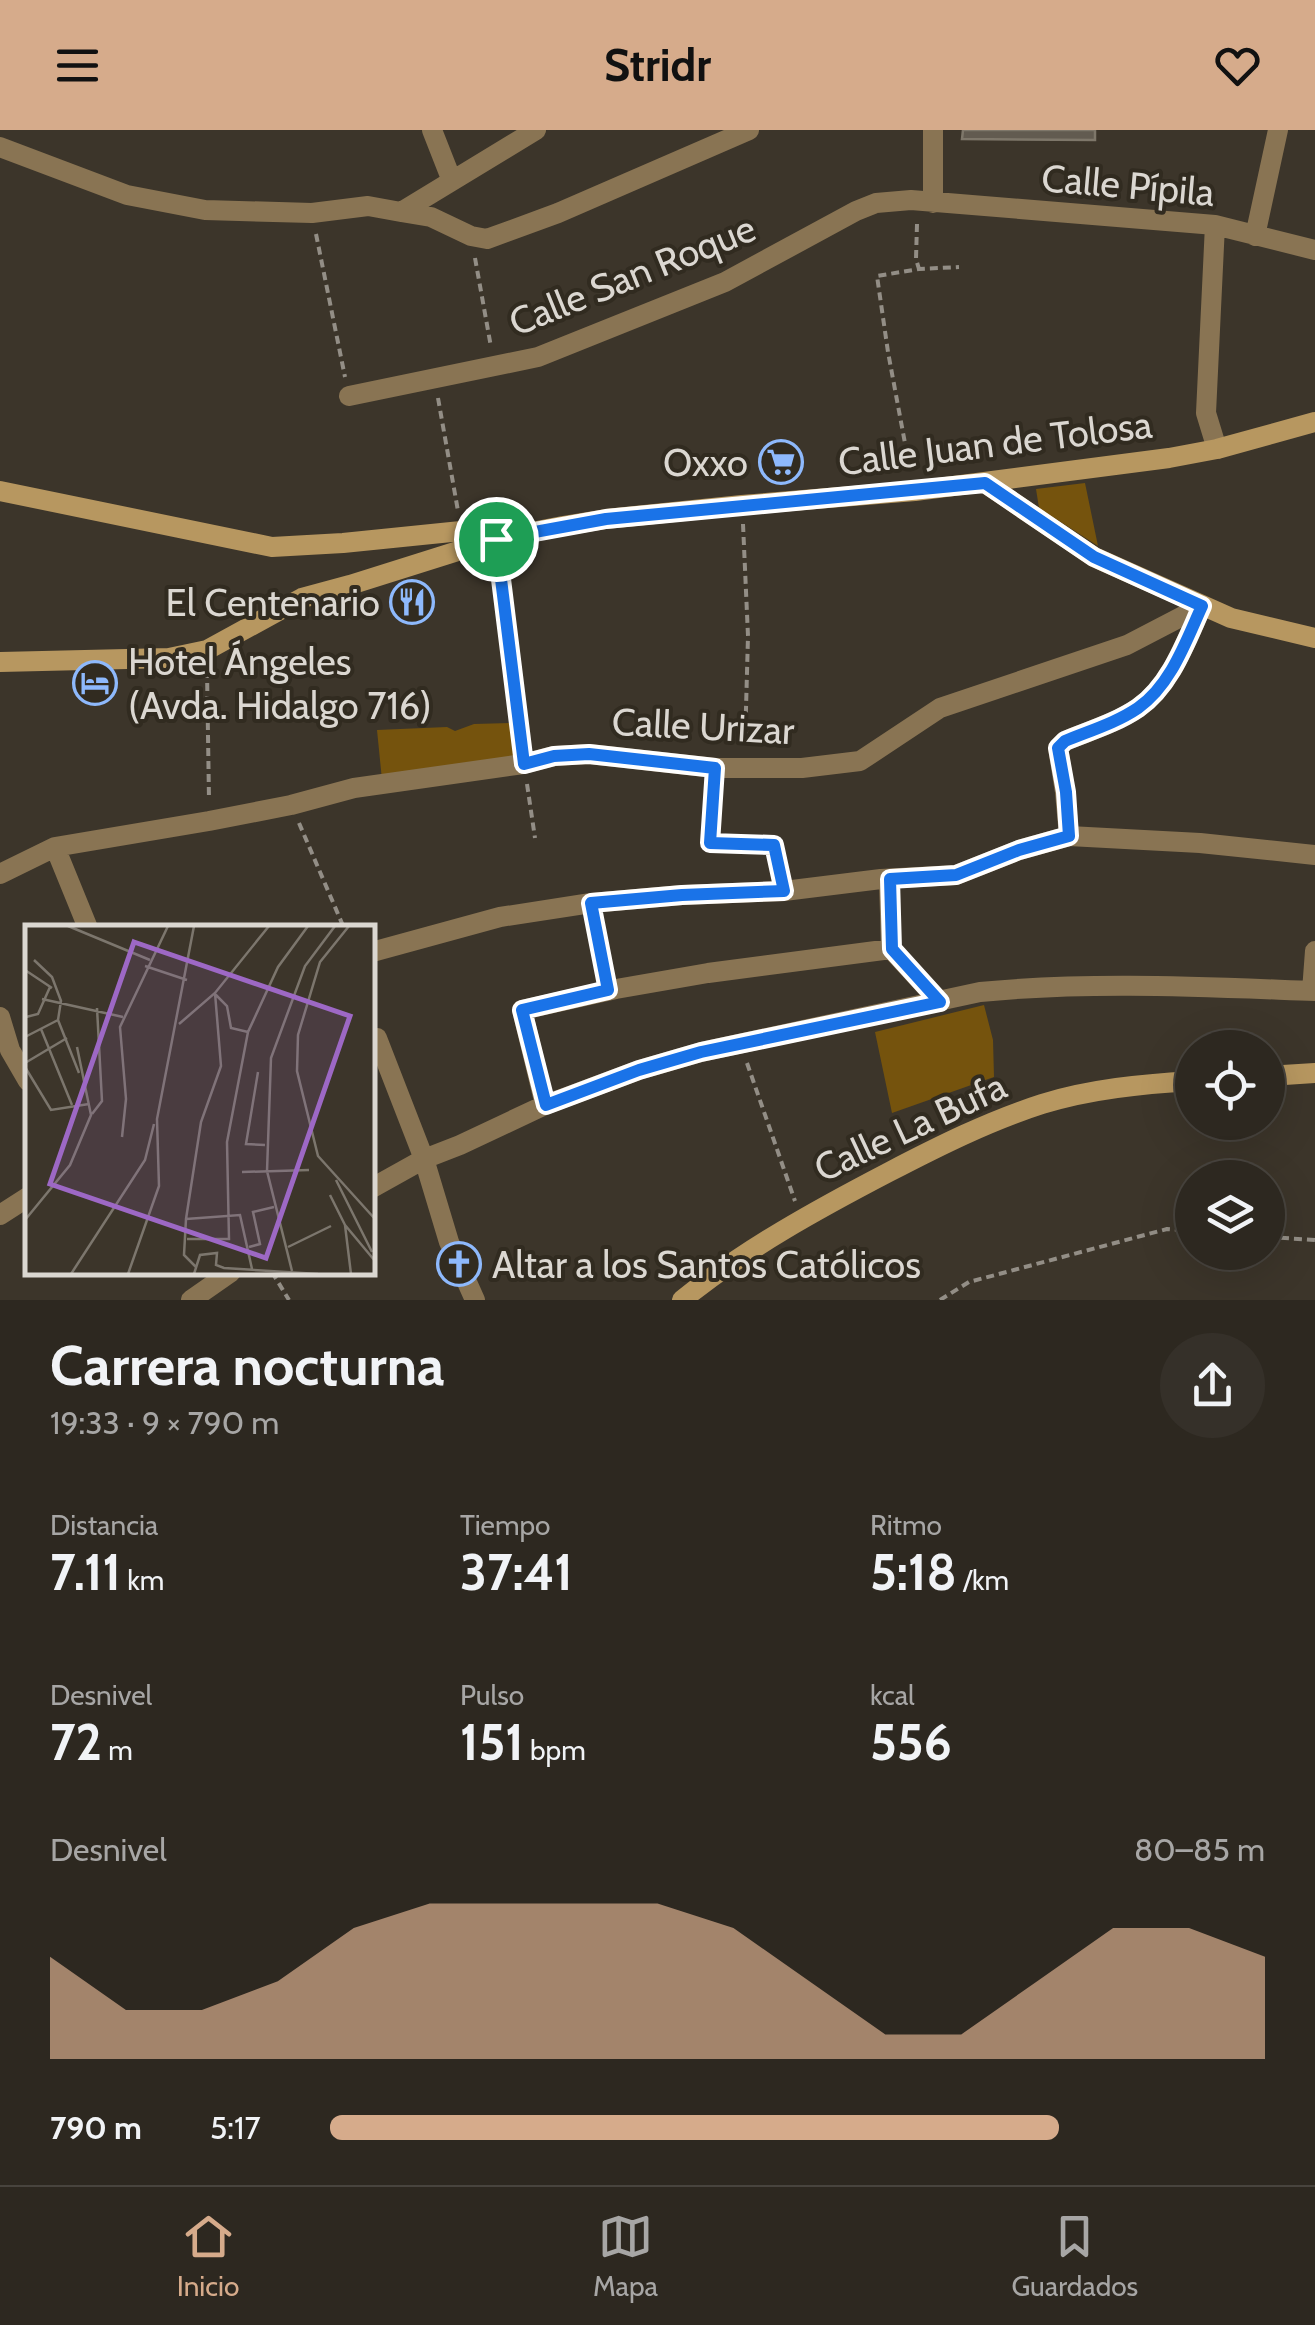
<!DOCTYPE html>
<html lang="es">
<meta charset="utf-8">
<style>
:root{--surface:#2d2820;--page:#353029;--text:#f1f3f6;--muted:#a7a6a5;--line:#48443e;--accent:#d6ab8b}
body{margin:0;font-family:Cabin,sans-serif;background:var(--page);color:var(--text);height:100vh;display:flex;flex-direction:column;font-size:38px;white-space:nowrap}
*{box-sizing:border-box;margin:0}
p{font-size:32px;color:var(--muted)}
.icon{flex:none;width:55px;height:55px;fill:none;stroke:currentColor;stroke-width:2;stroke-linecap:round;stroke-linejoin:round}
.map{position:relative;height:1170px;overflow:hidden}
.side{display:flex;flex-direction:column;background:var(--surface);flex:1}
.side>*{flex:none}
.fabs{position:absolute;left:1175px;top:900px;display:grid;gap:20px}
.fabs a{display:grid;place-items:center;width:110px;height:110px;border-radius:50%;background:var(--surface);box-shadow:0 10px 40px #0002,0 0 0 2px var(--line);font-size:50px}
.pin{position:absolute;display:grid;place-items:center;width:85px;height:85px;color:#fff;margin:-42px;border:5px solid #fff;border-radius:50%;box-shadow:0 2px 10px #0007}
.round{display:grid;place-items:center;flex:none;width:105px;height:105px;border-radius:52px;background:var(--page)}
.summary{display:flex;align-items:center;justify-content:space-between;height:170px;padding:0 50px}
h1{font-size:55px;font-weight:700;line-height:75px}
.figures{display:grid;grid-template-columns:repeat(3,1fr);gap:15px;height:170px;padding:10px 50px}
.figures div{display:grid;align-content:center}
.figures b{font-size:50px;font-weight:700}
.figures small{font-size:28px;font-weight:400}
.figures p{font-size:28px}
.chart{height:280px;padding:20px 50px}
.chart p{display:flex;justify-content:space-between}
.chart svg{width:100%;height:180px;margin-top:10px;fill:var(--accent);opacity:.7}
ul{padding:0 50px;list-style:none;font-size:32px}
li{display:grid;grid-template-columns:160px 120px 1fr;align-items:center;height:75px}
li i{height:25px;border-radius:12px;background:var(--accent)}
header{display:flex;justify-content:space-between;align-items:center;height:130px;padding:0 50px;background:var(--accent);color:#111;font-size:45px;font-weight:700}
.tab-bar{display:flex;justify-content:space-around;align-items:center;height:140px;border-top:2px solid var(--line);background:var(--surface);font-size:28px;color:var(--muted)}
.tab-bar a{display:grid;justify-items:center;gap:5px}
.tab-bar .on{color:var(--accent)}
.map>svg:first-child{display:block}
.green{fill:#75530d}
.building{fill:#625b50;stroke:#7e776a;stroke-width:2.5}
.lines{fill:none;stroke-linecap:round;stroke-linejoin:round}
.path{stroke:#938e86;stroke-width:4;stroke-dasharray:8 5;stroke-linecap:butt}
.street{stroke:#897453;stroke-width:20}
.secondary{stroke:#b79760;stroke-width:20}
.route-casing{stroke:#fff;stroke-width:20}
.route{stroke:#1a73e8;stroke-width:12}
.labels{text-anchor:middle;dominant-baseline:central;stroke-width:8;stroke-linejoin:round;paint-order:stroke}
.street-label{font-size:38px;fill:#dbd7d1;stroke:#312b20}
.poi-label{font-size:38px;fill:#dbd7d1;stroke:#312b20;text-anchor:end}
.inset-road{fill:none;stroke:#7c766d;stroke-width:2.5}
.view{fill:#9d68c5;fill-opacity:0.15;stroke:#9d68c5;stroke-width:5}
.inset-edge{fill:none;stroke:#dbd7d1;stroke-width:5}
</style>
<header><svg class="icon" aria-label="menu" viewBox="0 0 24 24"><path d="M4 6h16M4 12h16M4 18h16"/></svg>Stridr<svg class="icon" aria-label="heart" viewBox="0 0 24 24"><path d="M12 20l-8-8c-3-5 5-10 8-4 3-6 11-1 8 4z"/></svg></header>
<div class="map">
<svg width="1315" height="1170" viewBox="0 0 1315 1170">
<rect width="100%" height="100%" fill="#3c352a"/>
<path class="green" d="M1085,353L1098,416L1039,378L1036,359Z
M513,593L519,637L383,660L377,600L447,597L455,601L474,594Z
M984,875L993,910L994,947L892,983L875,902Z"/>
<path class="building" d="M963,0H1095V10L962,9Z"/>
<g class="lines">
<path class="path" d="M917,94L916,129L919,139
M316,104L345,247
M475,128L491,217
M438,268L458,381
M907,324L888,222L877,146L919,139L959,137
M743,394L748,506L745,615
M499,431L520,610
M207,540L209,670
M527,654L535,708
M714,657L711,713L774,715L780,741
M299,693L344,798
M596,796L605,841
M24,843L28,842
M747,933L795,1071
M1268,1107L1315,1110
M272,1142L289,1170
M940,1170L969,1152L1167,1099L1192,1101"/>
<path class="street" d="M432,0L452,51
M0,17L127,65L205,80L312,83L368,76L401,82L536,0
M933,73V0
M401,82L431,87L471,106L487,109L558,83L749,0
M1215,95L1206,283L1217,319
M1255,106L1278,0
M349,266L538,227L725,152L856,81L876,73L911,70L1215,95L1315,120
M1069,706L1065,662L1058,618L1065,611C1089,601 1116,593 1138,578C1171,555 1186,511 1202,476
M55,717L88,798
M0,744L55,717L209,691L291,675L354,658L523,634L554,626L589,624L715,638H802L860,631L940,578L1127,515L1202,476
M889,749L891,819L940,872
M372,822L500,787L591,773L682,765L784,761L881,749L956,745L1019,720L1069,706L1200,713L1315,725
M1312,861L1315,821
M0,887L10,920L28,951
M377,908L424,1029L449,1112L475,1170
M545,975L522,880L616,859L708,843L891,819
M372,1058L424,1029L460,1015L545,975L639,940L701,922L980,862C1092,851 1203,857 1315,861
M0,1085L28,1067
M191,1170L231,1142"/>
<path class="secondary" d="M985,353L1094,427L1231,488L1315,508
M0,361L272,417L343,413L461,401L494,409
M0,532L169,528L207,520L302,468L350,455L496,409L563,396L606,389L742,375L915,361L1169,328L1217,319L1315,292
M1268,946L1315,943
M682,1170C745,1119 818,1079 889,1042C939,1016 989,991 1042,974C1090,959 1143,954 1192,951"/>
</g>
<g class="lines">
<g class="route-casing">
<path id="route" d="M985,353L1094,427L1202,476C1186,511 1171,555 1138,578C1116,593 1089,601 1065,611L1058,618L1066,662L1069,706L1019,720L956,745L890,749L892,819L940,872L701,922L639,940L546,975L522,880L608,860L591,773L682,765L784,761L774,715L710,713L715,638L589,624L554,626L524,634L496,409L606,389Z"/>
</g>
<use href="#route" class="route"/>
</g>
<defs>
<g id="supermarket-ring" transform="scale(2.25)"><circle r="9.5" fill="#312b20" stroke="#8eb9fc" stroke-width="1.5"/><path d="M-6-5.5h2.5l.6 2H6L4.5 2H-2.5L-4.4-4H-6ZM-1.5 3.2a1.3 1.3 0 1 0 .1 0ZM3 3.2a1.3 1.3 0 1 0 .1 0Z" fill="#8eb9fc"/></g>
<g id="restaurant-ring" transform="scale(2.25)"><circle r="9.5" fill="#312b20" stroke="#8eb9fc" stroke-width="1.5"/><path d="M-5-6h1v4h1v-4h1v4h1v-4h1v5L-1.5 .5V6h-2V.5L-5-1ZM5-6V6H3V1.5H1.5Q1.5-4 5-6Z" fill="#8eb9fc"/></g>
<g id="hotel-ring" transform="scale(2.25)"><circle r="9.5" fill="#312b20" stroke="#8eb9fc" stroke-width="1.5"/><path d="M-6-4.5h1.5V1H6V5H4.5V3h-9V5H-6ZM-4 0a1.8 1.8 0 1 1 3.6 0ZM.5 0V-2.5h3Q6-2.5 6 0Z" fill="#8eb9fc"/></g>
<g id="church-ring" transform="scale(2.25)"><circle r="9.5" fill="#312b20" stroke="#8eb9fc" stroke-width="1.5"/><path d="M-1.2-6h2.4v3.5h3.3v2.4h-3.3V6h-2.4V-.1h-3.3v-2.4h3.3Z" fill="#8eb9fc"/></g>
</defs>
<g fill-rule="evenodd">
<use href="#supermarket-ring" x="781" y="332"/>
<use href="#restaurant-ring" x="412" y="472"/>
<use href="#hotel-ring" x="95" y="553"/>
<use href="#church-ring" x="459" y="1134"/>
</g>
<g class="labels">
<g class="street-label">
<text transform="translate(1128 55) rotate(5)">Calle Pípila</text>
<text transform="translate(632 145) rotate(-22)">Calle San Roque</text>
<text transform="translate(995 313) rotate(-7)">Calle Juan de Tolosa</text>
<text transform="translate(703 596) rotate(3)">Calle Urizar</text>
<text transform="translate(910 997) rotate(-25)">Calle La Bufa</text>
</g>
<g class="poi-label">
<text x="748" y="332">Oxxo</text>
<text x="380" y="472">El Centenario</text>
<text x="128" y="531" text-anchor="start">Hotel Ángeles<tspan x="128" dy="44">(Avda. Hidalgo 716)</tspan></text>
<text x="492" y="1134" text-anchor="start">Altar a los Santos Católicos</text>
</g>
</g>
<g transform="translate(25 795)">
<rect width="350" height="350" fill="#3c352a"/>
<path class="inset-road" d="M43,1L125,35M324,1L295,37L273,110L272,146L293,231L350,294M9,35L27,52L36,76L33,95M120,41L162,55M0,45L27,63M190,69L202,81L206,103L223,107M17,74L98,92M1,92L13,89L25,62M33,95L54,148M154,99L190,68L244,1M16,104L47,180M0,112L33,95M0,138L42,113M0,142L26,185L64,179M233,147L221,219L240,220M67,189L77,176L72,83M97,212L101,174L95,102L143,1M217,247L284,245M311,255L347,327M305,270L320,300L326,349M161,294L215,290L227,344M0,295L45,240L66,190L52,122M320,300L350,336M162,314H204L202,217L223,107L253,42L283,1M224,322L235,319L228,287L249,282M263,322L306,301M171,342L159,330L161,294L176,197L196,141L190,68M267,346L242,246L246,133L280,41L310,1M46,349L120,235L129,199M103,349L134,261L132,194L169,1M169,349L175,330L192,328L191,340L199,343L293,349"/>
<path class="view" d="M109,17L325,91L241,333L25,259Z"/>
<rect width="350" height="350" class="inset-edge"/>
</g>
</svg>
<div class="fabs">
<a><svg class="icon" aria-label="locate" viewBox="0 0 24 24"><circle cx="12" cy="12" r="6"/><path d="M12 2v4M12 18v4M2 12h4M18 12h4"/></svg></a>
<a><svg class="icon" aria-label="layers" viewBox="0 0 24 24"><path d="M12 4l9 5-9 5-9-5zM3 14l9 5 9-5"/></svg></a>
</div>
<div class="pin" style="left:496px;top:409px;background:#1e9e55"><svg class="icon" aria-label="arrive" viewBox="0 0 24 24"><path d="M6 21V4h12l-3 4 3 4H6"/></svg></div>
</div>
<section class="side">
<div class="summary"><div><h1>Carrera nocturna</h1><p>19:33 · 9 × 790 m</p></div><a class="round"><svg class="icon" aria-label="share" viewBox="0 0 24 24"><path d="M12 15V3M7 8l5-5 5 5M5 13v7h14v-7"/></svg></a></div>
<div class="figures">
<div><p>Distancia</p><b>7.11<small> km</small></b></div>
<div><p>Tiempo</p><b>37:41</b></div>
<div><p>Ritmo</p><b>5:18<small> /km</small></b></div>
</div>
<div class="figures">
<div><p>Desnivel</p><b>72<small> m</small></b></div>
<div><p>Pulso</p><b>151<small> bpm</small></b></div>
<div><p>kcal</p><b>556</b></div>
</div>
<div class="chart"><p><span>Desnivel</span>80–85 m</p>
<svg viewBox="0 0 160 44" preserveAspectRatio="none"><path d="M0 44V19L10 32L20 32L30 25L40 12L50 6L60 6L70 6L80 6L90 12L100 25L110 38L120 38L130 25L140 12L150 12L160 19V44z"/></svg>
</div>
<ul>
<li><b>790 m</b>5:17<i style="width:78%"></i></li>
</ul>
</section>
<nav class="tab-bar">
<a class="on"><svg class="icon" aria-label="home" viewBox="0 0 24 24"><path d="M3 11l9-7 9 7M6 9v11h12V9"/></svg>Inicio</a>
<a><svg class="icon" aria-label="map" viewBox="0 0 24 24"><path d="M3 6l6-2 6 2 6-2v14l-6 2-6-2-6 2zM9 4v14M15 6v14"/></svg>Mapa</a>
<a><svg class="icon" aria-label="saved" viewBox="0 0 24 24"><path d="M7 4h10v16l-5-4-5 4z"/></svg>Guardados</a>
</nav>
